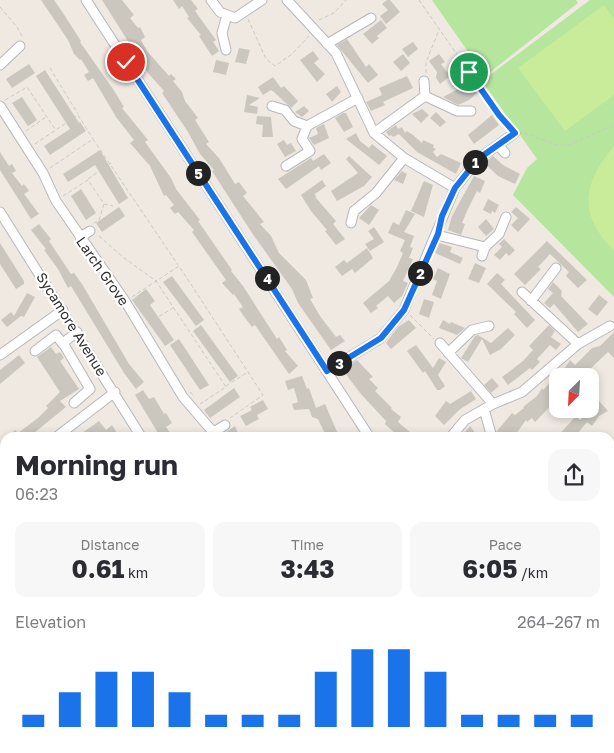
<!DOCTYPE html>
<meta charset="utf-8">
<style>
:root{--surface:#fff;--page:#f7f7f7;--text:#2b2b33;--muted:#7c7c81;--accent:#1a73e8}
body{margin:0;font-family:"Golos Text",sans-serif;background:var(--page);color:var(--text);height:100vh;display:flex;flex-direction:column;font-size:19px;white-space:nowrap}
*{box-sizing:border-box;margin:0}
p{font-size:16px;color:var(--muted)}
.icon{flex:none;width:28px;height:28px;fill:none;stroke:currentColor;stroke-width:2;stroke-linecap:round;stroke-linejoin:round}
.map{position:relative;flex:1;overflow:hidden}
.drawer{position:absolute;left:0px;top:432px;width:615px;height:321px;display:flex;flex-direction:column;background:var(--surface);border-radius:15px 15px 0 0;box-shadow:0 2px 8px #0003}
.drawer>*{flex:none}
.needle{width:32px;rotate:204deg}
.fabs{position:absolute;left:549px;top:368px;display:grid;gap:10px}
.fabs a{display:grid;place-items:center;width:50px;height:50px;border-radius:10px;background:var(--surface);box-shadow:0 2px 8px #0003;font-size:25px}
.pin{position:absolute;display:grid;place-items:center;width:42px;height:42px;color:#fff;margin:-21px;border:2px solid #fff;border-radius:50%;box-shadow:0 1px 5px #0007}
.km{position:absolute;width:25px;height:25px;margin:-12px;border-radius:50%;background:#222;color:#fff;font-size:14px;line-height:25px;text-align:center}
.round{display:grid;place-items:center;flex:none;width:52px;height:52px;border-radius:15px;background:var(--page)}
.headline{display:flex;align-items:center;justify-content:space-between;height:85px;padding:0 15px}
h1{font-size:28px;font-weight:700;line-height:38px}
.stats{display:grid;grid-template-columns:repeat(3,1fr);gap:8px;height:85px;padding:5px 15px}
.stats div{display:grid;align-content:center;border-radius:12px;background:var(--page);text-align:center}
.stats b{font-size:25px;font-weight:700}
.stats small{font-size:14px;font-weight:400}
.stats p{font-size:14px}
.chart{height:140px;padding:10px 15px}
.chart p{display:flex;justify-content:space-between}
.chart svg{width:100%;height:90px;margin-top:5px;stroke:var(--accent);stroke-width:6}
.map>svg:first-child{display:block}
.green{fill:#b6e59e}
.pitch{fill:#c9ec9a}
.building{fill:#cbc7bf}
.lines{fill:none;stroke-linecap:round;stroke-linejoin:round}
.minor-casing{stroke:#b4b7c1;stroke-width:11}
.path{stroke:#c9c9c9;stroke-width:1;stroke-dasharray:4 2.5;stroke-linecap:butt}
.minor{stroke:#fff;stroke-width:9}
.route-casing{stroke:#fff;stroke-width:10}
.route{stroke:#1a73e8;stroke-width:6}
.labels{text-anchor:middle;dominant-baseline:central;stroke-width:4.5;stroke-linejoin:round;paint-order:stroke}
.street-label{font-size:14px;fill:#2e2e2e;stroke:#fff}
</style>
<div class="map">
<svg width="614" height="753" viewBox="0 0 614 753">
<rect width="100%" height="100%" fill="#efe9e1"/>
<path class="green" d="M432,0H576L578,3L485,76Z
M590,0H614V297L513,195L527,168L537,159L482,81Z
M0,702L5,710V749H29L32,753H0Z"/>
<path class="pitch" d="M604,5L614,19V95L565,131L518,68Z
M614,146V251C578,214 582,184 614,146Z"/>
<path class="building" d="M41,0H54L63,13L81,41L80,42L113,89L124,107L122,108L148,140L145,142L171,178L176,189L200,220L198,221L232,270L231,271L243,286L277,339L279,337L287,350L285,351L298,366L289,374L255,325L252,327L243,315L239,309L243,307L234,294L233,295L222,283L226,280L192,232L194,230L178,212L175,214L170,208L174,205L166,195L164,196L150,166L130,143L134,140L116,117L93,78L88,81L84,75L89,72L81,59L80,60L74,54L68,40Z
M102,0H122L134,15L130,18L138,28L140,27L145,37L141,40L147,51L169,76L171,74L176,79L173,81L182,92L185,101L198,118L195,120L209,142L206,144L219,158L235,184L239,182L247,193L243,196L264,222L260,224L271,236L279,253L306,280L313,298L310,299L320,316L336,337L340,335L345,341L331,350L298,303L292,289L252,233L212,171L214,170L200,154L188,132L162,93L164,91L148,73Z
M173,0H191L198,9L195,11L216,40L213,42L219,51L212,56L199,36L201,35L187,18L189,17L182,6L179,9Z
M387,0H390L400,12L386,24L380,16L388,10L382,4Z
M381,20L387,28L377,36L379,38L372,44L363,34Z
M347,39L366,67L369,64L378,75L368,83L337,45Z
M413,42L418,49L408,57L402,49Z
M239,48L250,50L246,64L235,62Z
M313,51L319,59L314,63L325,74L317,82L300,60Z
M403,54L410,63L401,71L393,62Z
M439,54L445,62L441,64L450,76L440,84L436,78L437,72L429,61Z
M216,60L229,63L226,75L213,72Z
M29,64L35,73L12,88L6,79Z
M45,70L79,123L80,122L86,131L50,155L44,146L70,129L36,76Z
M407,76L413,88L383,102L385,105L371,111L366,102L382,95L379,88Z
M273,77L281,88L284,86L298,101L291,108L274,92L271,90L263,95L258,87Z
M468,83L477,93L469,100L458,105L443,97L458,89L459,91Z
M337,86L341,92L332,102L326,94Z
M247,95L260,98L249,105L258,107L257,114L244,112Z
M22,97L37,120L28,126L12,103Z
M304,106L309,111L302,117L295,112Z
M422,109L429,115L421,123L412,114Z
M436,112L446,122L440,127L430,118Z
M343,113H346L353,127L344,132L335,118Z
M492,115L499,125L474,144L468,135Z
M257,116L271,117L273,137H262L263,125L256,124Z
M324,124L329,138L314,145L309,138L318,134L316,128Z
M396,125L398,129L402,127L405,133L407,131L413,135L422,143L423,140L434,145L433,148L436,149L433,152L437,157L441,154L461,163L456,174L417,152L399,134L393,137L391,135L389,136L386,132Z
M356,133L360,141L369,148L372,144L387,156L379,165L346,139Z
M284,140L287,145L291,143L296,151L285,157L277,144Z
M100,150L128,198L119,204L95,165L68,182L63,174Z
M0,152L9,166L12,164L16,171L12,173L22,186L24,184L29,191L24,194L39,214L31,219L0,170Z
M324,154L331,163L321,170L319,166L286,189L278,179L311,158L313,161Z
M349,156L372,177L364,186L337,201L331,191L358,173L346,159Z
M493,156L503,165L520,174L515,184L498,176L484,163Z
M402,171L407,174L403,184L394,180Z
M474,176L485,181L480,193L477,191L467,211L462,223L465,224L461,235L456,233L448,230L452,216Z
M322,180L326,186L315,194L316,198L336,221L333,224L345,239L336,245L325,231L327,230L311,211L301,195Z
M424,181L433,185L424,217L411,211Z
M81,189L96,213L86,220L71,196Z
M488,199L499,205L495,213L492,211L491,214L483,210Z
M371,205L379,210L369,225L359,218Z
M119,207L125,216L102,232L96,223Z
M516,207L530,219L518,232L511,225L518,218L511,212Z
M406,210L415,214L404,232L414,236L410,247L413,248L409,258L413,259L403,281L408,283L402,296L394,303L388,296L376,306L378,308L371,313L363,303L389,281L397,267L403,253L400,251L405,240L388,233L393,222L399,225Z
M486,219L494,229L486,236L478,227Z
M39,224L51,239L49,241L71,274L74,273L82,284L129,364L144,382L136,389L124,373L71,286L68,288L58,269L44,250L46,249L31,230Z
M374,227L384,242L370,251L365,244L374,239L368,231Z
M504,239L515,250L509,256L506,253L500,260L494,255L502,247L499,244Z
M547,241L587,280L578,288L566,276L569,272L550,254L538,267L541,269L525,285L514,274Z
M0,243L24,281V284L16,289L0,264Z
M439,243L452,247L450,252L463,258L460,264L435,253Z
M367,248L373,258L355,273L352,269L342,276L335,267L344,260L347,263Z
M475,263L486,268L479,283L468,279Z
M438,268L450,274L441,299L432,295L437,281L433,279Z
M497,273L505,280L501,284L535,320L527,328L514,314L516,312L487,284Z
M172,276L204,320L196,326L163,282Z
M553,282L562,291L561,296L588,324L578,332L554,304L550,308L544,303L553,293L548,289Z
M146,289L155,301L150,305L174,340L165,346L132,300Z
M27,293L35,297L24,317L21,316L7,327L1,320L11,312L14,316Z
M599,295L608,302L597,316L588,309Z
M424,299L434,302L429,318L419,314Z
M409,320L416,328L391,349L386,343L398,327Z
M443,320L450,324L451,322L465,328L457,335L439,328Z
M201,325L238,376L230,382L193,331Z
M549,325L555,331L551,337L561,344L556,350L550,345L537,359L540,362L532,370L530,368L508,385L502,377L523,361L533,350L529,346Z
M508,328L515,335L501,349L490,355L482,339L468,362L461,358L475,336L478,335L491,343Z
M614,332V358L608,352L586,373L583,370L577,376H558V391L551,397L555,401L541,416L535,422L532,418L527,422L526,420L513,438L501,437L497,431L512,413L515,415L524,408L523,407L537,396L542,388L543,390L564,369L570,360L575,365L592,348L600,346Z
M179,339L209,385L200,390L170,345Z
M416,345L433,368L439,358L446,362L438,375L445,386L440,390H437L425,371L423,373L407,351Z
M51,347L56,354L60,352L64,358L60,361L79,389L60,401L66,407L28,438H7L15,430L18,433L38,418L48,408L46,406L60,392L37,357Z
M19,355L25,363L0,384V370Z
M357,360L373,377L369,379L378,388L375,391L392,408L391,409L401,417L398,422L417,438H400L385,424L386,421L360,393L342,369Z
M302,376L307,389L309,388L316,408L325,404L338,434L327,438L318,419L312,417L309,409L294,410L292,404L298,402L294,388L288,390L285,381Z
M492,378L499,386L491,393L484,385Z
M234,388L240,397L210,418L204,410Z
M143,390L149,399L154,397L164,414L166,413L172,423L166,427L171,434L165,438H161L135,395Z
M471,391L476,399L459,410L444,425L435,416L446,401L450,404Z
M263,400L268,409L257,415L259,419L246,426L240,416L252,410L250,407Z
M599,401L608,411L599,416L592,426L587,422L574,438H556L576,416L580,420Z
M99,421L106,430L112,425L120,438H75Z
M235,426L240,438H228L226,432Z
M470,426L479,438H460Z"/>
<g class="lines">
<g class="minor-casing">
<path id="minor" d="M86,0L370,438
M211,0L220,12L235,18L262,0
M287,0L336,53L374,133L404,158L455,188
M327,44L371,18
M226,50L222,33L227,15
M0,65L20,46
M424,81L425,96
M425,96L457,111H471
M0,106L43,173L56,201L125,301L183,397L213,432
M272,106L285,110L294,121L307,126
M307,126L358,98
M374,133L425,96
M498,145L505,153
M286,166L310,151L302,139L307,126
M0,212L142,438
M351,223L354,211L376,193L404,158
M437,235L485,247
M80,237L90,231
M482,256L485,247L499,234L506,217
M522,292L578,344
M531,301L556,268
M440,343L493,404
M35,351L56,335L63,344
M448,353L472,330L489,326
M0,355L63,310
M327,371L381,338L404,310L455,188L478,159L515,133
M74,403L90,389L63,343L77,332
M484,409L491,434L495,438
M206,437L225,425
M55,438L115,392
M450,438L465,420L493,404L522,392L578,344L610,326
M610,464L614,469
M0,485L5,481
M610,543L614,540
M0,597L5,603
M610,681L614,676
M610,719L614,723
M103,749L106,753
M335,749L337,753
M269,753L279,749
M398,753L403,749"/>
</g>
<path class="path" d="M419,0L499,115L510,127
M0,7L17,27L23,38
M248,19L266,59L275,66L292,54L309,36
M319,20L334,13L346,0
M50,68L78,114
M426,73V62L439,30
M5,100L27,87L55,129
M26,131L46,117
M524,133L557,145H569L614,125
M35,144L78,115L93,139
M50,168L93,139L178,265
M88,179L111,163
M63,196L88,180L104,204L99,220L94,223
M104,204L113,206
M99,236L124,258L156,281L226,387L200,404
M132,297L179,266L263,395L230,418
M410,315L434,339
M148,323L173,308
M226,386L248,372
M190,392L195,397"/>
<use href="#minor" class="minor"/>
</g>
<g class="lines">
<g class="route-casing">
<path id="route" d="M126,62L327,371L381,338L404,310L438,234L442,216L455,188L478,159L515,133L499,115L469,72"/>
</g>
<use href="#route" class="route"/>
</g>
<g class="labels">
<g class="street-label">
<text transform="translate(103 271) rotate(55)">Larch Grove</text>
<text transform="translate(72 324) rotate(58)">Sycamore Avenue</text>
</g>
</g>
</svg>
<div class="fabs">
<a><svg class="needle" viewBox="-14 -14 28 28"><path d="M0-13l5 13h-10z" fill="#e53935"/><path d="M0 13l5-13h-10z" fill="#7c7c81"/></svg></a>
</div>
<div class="pin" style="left:469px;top:72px;background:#1e9e55"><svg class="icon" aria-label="arrive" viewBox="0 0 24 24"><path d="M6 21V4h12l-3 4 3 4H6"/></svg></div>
<div class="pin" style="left:126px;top:62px;background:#d93025"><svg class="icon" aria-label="check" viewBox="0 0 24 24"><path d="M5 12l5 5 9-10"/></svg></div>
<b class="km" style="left:475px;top:162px">1</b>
<b class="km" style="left:420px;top:273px">2</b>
<b class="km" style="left:339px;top:363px">3</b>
<b class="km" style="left:267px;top:278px">4</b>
<b class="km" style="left:198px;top:173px">5</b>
<section class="drawer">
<div class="headline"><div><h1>Morning run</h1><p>06:23</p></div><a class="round"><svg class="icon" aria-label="share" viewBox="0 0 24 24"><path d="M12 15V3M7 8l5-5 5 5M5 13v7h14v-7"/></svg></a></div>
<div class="stats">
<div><p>Distance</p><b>0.61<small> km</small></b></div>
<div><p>Time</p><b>3:43</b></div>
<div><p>Pace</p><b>6:05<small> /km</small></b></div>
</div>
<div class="chart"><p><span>Elevation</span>264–267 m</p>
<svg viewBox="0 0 160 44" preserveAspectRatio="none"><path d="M5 44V38M15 44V27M25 44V17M35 44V17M45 44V27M55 44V38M65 44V38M75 44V38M85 44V17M95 44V6M105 44V6M115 44V17M125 44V38M135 44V38M145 44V38M155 44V38"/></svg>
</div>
</section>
</div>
